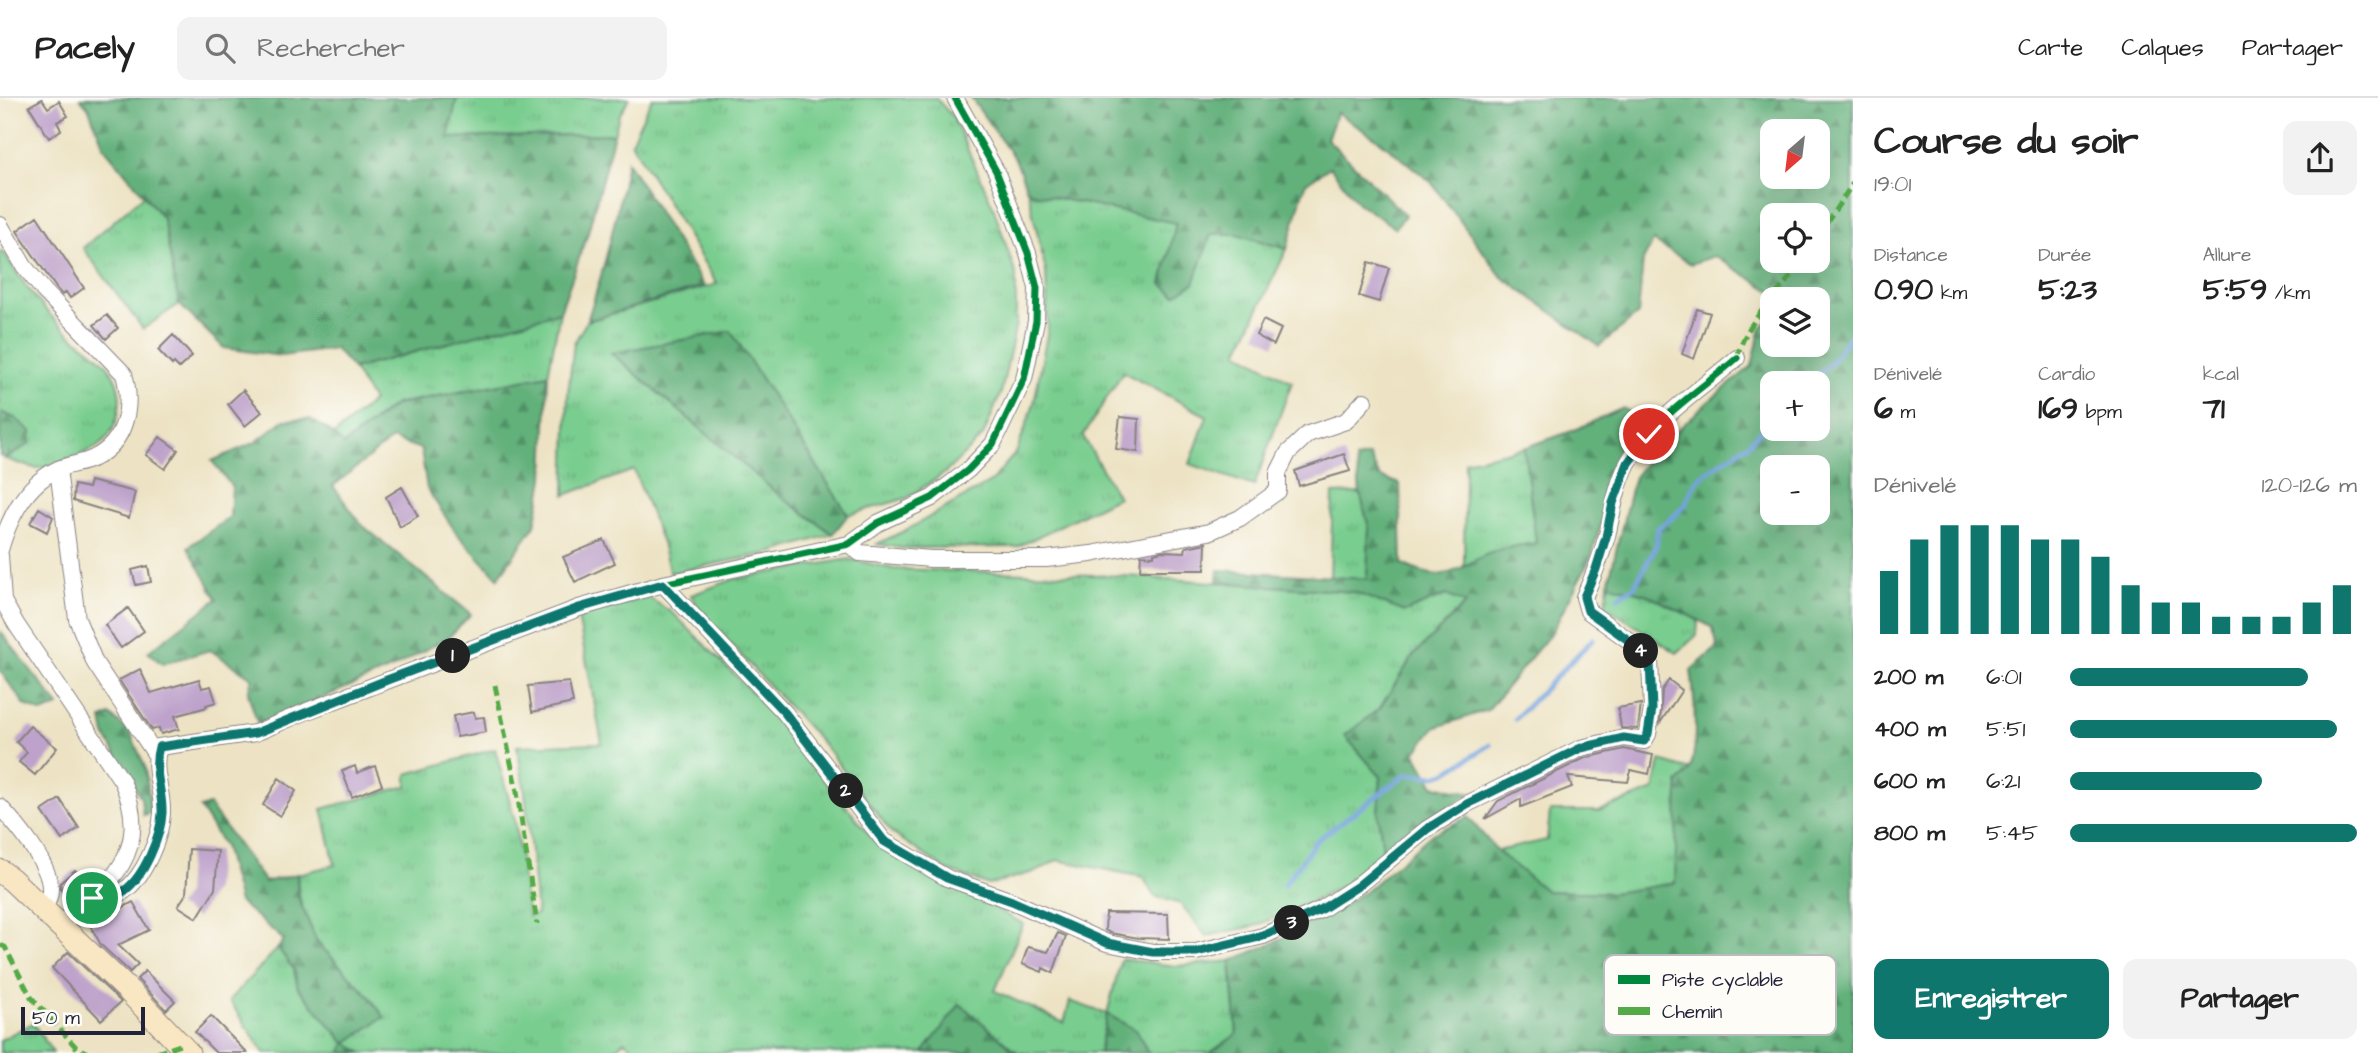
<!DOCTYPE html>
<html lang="fr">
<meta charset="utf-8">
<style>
:root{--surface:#fff;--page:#f2f2f2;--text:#222;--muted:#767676;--line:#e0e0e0;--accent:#0f766e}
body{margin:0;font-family:"Architects Daughter",sans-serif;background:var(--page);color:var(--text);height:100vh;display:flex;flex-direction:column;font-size:26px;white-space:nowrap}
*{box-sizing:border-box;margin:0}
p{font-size:23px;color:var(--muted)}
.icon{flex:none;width:38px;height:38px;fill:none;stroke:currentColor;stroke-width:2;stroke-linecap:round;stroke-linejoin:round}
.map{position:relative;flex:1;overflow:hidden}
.panel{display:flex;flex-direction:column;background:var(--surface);width:525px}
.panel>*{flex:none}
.needle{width:46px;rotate:208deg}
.tools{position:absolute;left:1760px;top:21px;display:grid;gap:14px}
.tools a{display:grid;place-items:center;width:70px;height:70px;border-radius:14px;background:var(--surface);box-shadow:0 7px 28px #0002;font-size:35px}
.scale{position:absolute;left:21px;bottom:18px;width:124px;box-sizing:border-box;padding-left:7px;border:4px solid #22223b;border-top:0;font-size:19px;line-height:24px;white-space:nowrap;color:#22223b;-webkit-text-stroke:5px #fdfcf7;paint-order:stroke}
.pin{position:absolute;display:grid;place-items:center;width:60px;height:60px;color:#fff;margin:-30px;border:4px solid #fff;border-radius:50%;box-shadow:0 2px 7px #0007}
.km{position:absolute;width:35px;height:35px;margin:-18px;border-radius:50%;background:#222;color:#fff;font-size:19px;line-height:35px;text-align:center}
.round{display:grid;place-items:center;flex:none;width:74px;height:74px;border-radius:14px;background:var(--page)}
.head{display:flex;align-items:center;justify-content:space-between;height:119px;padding:0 21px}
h1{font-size:38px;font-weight:700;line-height:52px}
.stats{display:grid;grid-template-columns:repeat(3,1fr);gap:10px;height:119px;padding:7px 21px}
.stats div{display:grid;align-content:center}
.stats b{font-size:30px;font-weight:700}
.stats small{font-size:19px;font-weight:400}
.stats p{font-size:19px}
.chart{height:196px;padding:14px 21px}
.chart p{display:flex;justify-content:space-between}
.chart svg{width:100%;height:126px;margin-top:7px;stroke:var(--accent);stroke-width:6}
.primary-button{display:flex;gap:14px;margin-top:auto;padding:14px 21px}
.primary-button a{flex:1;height:80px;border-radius:14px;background:var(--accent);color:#fff;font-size:28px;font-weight:700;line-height:80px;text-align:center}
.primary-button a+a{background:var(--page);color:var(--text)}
ul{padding:0 21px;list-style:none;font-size:23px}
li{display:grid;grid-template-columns:112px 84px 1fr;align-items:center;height:52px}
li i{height:18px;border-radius:9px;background:var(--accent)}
header{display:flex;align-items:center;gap:42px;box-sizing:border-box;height:98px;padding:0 35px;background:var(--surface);border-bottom:2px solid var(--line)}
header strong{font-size:33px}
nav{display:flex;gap:38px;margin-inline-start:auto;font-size:24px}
.search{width:490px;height:63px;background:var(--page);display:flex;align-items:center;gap:18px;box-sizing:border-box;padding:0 24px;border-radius:14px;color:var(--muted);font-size:26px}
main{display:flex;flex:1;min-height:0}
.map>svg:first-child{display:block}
.grass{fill:url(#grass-tufts);stroke:#4e7865;stroke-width:2}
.forest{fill:url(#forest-firs);stroke:#42695a;stroke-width:2;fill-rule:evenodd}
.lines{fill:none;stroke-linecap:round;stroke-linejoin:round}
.stream{stroke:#74a3dd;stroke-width:5}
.building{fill:#bea2cb}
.street-casing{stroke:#888280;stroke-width:18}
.secondary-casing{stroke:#888280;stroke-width:25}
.street{stroke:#fff;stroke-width:16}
.secondary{stroke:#f9e7c3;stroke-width:23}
.quiet{stroke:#53aa46;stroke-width:5;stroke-dasharray:10 5;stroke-linecap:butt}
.cycleway-casing{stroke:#fdfcf7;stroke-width:11}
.cycleway{stroke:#00873e;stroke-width:7}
.route-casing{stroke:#fff;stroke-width:14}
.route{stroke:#0f766e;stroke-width:9}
.key{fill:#fdfcf7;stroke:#bbbbbf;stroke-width:2}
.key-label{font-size:19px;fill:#22223b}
</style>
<header>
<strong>Pacely</strong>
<div class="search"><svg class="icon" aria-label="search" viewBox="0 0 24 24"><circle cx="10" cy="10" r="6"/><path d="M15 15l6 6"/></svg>Rechercher</div>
<nav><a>Carte</a><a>Calques</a><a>Partager</a></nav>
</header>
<main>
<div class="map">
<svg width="1853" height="955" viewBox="0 0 1853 955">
<defs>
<pattern id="grass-tufts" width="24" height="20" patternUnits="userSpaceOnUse" patternTransform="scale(1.75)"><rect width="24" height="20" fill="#79cd8f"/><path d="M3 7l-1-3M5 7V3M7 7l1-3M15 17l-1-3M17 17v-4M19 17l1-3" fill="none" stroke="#68b07c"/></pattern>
<pattern id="forest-firs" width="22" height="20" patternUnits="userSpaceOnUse" patternTransform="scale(1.75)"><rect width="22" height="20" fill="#62b07a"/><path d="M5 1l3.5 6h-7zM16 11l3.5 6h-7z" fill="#508f65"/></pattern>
</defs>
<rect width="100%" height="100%" fill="#fdfcf7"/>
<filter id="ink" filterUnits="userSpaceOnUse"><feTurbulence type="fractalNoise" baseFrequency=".0143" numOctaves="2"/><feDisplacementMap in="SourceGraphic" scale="14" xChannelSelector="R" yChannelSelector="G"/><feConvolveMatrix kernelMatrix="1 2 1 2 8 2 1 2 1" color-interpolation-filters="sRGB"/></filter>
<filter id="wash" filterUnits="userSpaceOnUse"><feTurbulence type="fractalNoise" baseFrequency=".00686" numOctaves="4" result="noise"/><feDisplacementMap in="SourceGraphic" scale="28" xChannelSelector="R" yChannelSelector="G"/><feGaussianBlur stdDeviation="1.57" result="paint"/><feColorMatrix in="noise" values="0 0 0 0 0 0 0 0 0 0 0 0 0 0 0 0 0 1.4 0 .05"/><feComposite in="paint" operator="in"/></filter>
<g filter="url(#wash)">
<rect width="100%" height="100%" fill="#ede3c4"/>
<path class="grass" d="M457,0H629L619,18L614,36L447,40Z
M652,0H936L953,19L993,108L1016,177V226L1001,295L983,338L946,374L907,400L848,417L730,233L612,255L779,397L833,436L774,454L670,475L662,445L634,372L565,397L568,295L574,245L587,223L717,186L631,44Z
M1028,94L1176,125L1162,186L1194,185L1211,136H1237L1287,151L1238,254L1292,284L1254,388L1190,366L1207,318L1123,274L1083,338L1118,399L1017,449L901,450L877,446L910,430L992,383L1017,353L1034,305L1048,231L1046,174Z
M144,97L163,120L179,206L143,231L83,150Z
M3,153C21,184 43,212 70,236C85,249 104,259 113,276C127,301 118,338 93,351C82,356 47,371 37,370C27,369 16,364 6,361L30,345L15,320L0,314V154Z
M560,214L548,277L395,306L343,347L334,337L373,303L353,271Z
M1524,350L1537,445L1498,452L1464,469L1465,363Z
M1360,395L1369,430L1367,482L1330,479L1333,396Z
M849,461L894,471L1125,478L1354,494L1405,514L1446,497L1466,505L1413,558L1380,610L1345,638L1381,679L1378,715L1383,752L1352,783L1314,803L1255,828L1206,838L1181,806L1154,798L1143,779L1057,762L1040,772L989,787L947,772L892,735L824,647L700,513L691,497L734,481Z
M1608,486L1648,497L1698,522L1697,537L1677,555L1605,508Z
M648,499L674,516L758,600L873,741L1023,826L995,893L1064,925L1070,903L1107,916L1121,861L1177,868L1231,863L1237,937L1210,955H1148L1137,933L1107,916L1099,955H1018L960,907L923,955H641L624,943L610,955H363L346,945L342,955H264L229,902L278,850L294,872L298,890L384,919C366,890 336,871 317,845C304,826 298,799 297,776L335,767L322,711L407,688V676L495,651L515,723L528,819L537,816L525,693L517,648L602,645L578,519Z
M1660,663L1691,672L1675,785L1613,795L1546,793L1497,753L1547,742L1550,713H1599L1654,692Z
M33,925L53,955H0V942Z"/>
<path class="forest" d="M80,0H457L448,40L614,36L587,138L560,214L353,271L335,251L281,258L224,250L179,206L163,120L104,49L88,9Z
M971,0H1853V955H1210L1237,936L1231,863L1273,845L1365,794L1432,736L1468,719L1497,753L1546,793L1613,795L1675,785L1678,685C1681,682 1687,677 1689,673C1699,656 1694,592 1691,572L1718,549L1712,529L1648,497L1608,486L1634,379L1652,356L1708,304L1752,268L1761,229L1773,218V247H1818V201H1784L1715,158L1691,166L1653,143L1643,162L1638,216L1599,248L1502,179L1431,84L1380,43L1337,15L1327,41L1405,117L1395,130L1358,105L1330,69L1305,86L1287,151L1237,136H1211L1194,185L1175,197L1162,186L1176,125L1028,94L1016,63ZM1773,33H1818V79H1773ZM1773,117H1818V163H1773ZM1773,285H1818V331H1773ZM1773,369H1818V415H1773Z
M627,63L704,188L587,223C605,170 617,118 627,63Z
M731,233L848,417L833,436L779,397L611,255Z
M548,277L544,381L535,427L498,480L457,436L427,391L421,351L392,341L333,388L362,427L471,516L450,538L393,570L258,627L248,595L252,580L210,552L162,566L148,554L217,501L188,449L230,419L232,389L212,363L256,344L284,322L310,321L328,332L344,347L395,307Z
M1623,310L1640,320L1620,362L1591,459L1552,534L1488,612L1434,630L1415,655L1434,688L1473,695L1425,723L1395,746L1383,752L1378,715L1381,679L1345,638L1380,610L1413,558L1466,505L1446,497L1405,514L1354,494L1217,484L1218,472L1367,481L1369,430L1360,395L1356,361L1369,358L1380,379L1400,386L1402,466C1454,491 1454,466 1499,452C1511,448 1524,447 1536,445L1524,350L1572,333Z
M0,314L15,320L31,333L30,345L6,361L0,358Z
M1,534L59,608L42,615L25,607L0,573Z
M110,617L130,634L145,669L151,714L143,717L141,700L105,637L102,621Z
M209,707L265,784L297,776L298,799L317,844L369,898L384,919L346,945L363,955H342L345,945L298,890L294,872L278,850L284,842L239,804L224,748L200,710Z
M960,906L1018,955H923Z
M1107,916L1137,933L1148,955H1099Z"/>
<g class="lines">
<path class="stream" d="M1809,285L1830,266L1853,233
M1618,499L1634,489L1656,448L1658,430L1671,421L1685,407L1695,385L1704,376L1748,346L1773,320
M1515,621L1593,541
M1284,787L1317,742L1407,676L1435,678L1446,675L1490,647"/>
</g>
<g id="blocks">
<path class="building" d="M42,1L48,10L59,3L68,18L57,24L61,32L49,40L29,8Z
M37,118L84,190L70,200L66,194L62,197L56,190L17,133Z
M1369,164L1389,170L1379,204L1359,198Z
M1697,211L1710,215L1694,261L1682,256Z
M107,217L118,230L106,241L94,227Z
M1263,222L1281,231L1274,247L1256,237Z
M173,237L192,258L179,270L174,265L172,267L158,252Z
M243,292L262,314L245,328L228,306Z
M1120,319L1139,321L1138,354L1116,351Z
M160,339L178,352L165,371L146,357Z
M1344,356L1350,373L1299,388L1295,373Z
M90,383L135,394L129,420L73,403L74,387L88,390Z
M402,389L418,418L400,429L386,399Z
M39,410L53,419L47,434L30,425Z
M604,442L615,465L575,484L563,459Z
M1206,445L1205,472H1140L1141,457L1154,458V455L1162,453L1185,454L1186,449Z
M148,468L151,484L136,487L132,472Z
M128,510L144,533L121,550L105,527Z
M140,571L151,595L199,581L202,590L211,588L216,604L206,607L207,609L175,618L179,631L161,636L159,630L152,632L119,582Z
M1669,582L1682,592L1660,625L1662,592Z
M569,584L573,605L532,614L528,588Z
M1641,606L1638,631L1621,630L1618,610Z
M474,614L475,620L484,619L486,634L457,639L453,618Z
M30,628L57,650L35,677L19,664L27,654L16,644Z
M1624,651L1653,657L1649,676L1631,672L1628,684L1568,679L1572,689L1521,709V701L1485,721L1498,703L1585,660Z
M355,668L357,675L375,668L382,687L352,699L342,673Z
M279,680L296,693L280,718L263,707Z
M60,701L79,730L62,742L42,713Z
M189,751L218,753L215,791L197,820L178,808L186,796Z
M75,772L89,788L71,804L61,792L60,785Z
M133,804L149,832L118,847L138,866L130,874L101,847L90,827Z
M1106,815L1168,816L1169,841L1139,840L1110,835L1105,832Z
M1058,835L1066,838L1053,875L1043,870L1042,874L1022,866L1028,849L1048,854Z
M68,854L121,904L101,922L52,870Z
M145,873L175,903L166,912L137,881Z
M211,918L247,955H216L195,934Z"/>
</g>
</g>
<g filter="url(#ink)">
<use href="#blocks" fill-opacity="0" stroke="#888280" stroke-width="2"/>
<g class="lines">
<g class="street-casing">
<path id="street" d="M0,127L24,168L44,193L124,276C133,308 126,344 94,360C83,366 69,366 58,371C26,386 9,420 0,452
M58,371L77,521L95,565L156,657
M849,446L860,455L931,461H1046L1091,456L1209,434L1240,420L1278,393V375L1288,355L1308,336L1346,323L1364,303
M0,457L3,503L16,526L122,683C153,752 111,788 59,827
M663,486L785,615L884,743L947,780L1012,803L1107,845L1153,854H1196L1263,838L1322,811L1358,787L1427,731L1467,706L1581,650L1624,640L1644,643L1648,636L1652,611L1650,563L1638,549L1588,513L1584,499C1593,479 1601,459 1607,438C1613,413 1616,388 1628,365C1650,323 1702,291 1737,260
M0,709C16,726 50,766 50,790C51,797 47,805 44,812
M92,800C101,798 116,798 124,793C144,779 161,738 162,715C163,692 151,672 159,649L255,635L307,613L579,510L663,486L849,446L878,425L932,400L968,372L993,346L1024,281L1036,223L1037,190L1028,155L996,73L955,0"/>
</g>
<g class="secondary-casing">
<path id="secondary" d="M0,773L12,782L129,893L188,955"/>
</g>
<use href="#street" class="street"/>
<use href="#secondary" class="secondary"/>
<path class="quiet" d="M1818,138L1853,85
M1737,260C1746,220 1781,196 1802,163
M495,587L517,694L537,826
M0,847L5,849L31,899L76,949L88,955
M156,955L180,947"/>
<g class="cycleway-casing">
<path id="cycleway" d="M663,486L785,615L884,743L947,780L1012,803L1107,845L1153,854H1196L1263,838L1322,811L1358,787L1427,731L1467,706L1581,650L1624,640L1644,643L1648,636L1652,611L1650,563L1638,549L1588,513L1584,499C1593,479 1601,459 1607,438C1613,413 1616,388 1628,365C1650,323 1702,291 1737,260
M92,800C101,798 116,798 124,793C144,779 161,738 162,715C163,692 151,672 159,649L255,635L307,613L579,510L663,486L849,446L878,425L932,400L968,372L993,346L1024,281L1036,223L1037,190L1028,155L996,73L955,0"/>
</g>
<use href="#cycleway" class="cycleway"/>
</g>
</g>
<g class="lines" filter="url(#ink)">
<g class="route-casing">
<path id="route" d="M92,800C101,798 117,798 124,793C144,779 161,738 162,715C163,692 152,672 159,649L256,635L387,582L579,510L663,486L785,615L884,743L947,780L1012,803L1107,845L1153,854H1196L1263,838L1322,811L1358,788L1427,731L1467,706L1581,650L1624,640L1644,643L1648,636L1652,611L1650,563L1638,549L1588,513L1584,499L1596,471L1606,439L1613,405L1628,365L1649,336"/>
</g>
<use href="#route" class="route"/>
</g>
<rect x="1604" y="857" width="232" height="80" rx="10" class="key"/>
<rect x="1618" y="877" width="32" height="9" fill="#00873e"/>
<rect x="1618" y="909" width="32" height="8" fill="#53aa46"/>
<g class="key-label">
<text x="1662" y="888">Piste cyclable</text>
<text x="1662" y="920">Chemin</text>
</g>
</svg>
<div class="tools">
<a><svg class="needle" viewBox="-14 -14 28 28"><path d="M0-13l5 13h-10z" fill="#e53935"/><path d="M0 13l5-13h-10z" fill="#767676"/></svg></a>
<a><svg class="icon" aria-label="locate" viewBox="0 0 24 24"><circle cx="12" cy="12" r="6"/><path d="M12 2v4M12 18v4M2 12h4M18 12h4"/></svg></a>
<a><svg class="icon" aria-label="layers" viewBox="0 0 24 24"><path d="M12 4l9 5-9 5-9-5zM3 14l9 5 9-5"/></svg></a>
<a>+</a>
<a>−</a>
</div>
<div class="scale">50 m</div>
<div class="pin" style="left:92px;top:800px;background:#1e9e55"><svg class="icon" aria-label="arrive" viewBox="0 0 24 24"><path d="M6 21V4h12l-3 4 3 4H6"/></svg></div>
<div class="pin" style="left:1649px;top:336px;background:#d93025"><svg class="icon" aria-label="check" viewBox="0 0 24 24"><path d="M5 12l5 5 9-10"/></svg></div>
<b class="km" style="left:453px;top:558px">1</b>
<b class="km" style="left:846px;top:693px">2</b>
<b class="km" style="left:1292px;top:825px">3</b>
<b class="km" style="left:1641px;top:553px">4</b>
</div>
<section class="panel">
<div class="head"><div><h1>Course du soir</h1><p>19:01</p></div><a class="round"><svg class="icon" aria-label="share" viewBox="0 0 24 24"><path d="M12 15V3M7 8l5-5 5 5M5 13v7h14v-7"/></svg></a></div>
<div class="stats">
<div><p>Distance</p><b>0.90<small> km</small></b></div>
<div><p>Durée</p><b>5:23</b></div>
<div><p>Allure</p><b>5:59<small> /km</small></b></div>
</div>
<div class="stats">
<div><p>Dénivelé</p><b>6<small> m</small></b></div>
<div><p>Cardio</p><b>169<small> bpm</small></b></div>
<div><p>kcal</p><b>71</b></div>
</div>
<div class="chart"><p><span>Dénivelé</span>120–126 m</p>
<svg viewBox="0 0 160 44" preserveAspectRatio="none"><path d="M5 44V22M15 44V11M25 44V6M35 44V6M45 44V6M55 44V11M65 44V11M75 44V17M85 44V27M95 44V33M105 44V33M115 44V38M125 44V38M135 44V38M145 44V33M155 44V27"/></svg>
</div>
<ul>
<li><b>200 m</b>6:01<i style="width:83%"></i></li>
<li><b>400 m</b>5:51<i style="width:93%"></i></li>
<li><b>600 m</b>6:21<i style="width:67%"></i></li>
<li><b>800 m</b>5:45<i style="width:100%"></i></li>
</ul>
<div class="primary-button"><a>Enregistrer</a><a>Partager</a></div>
</section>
</main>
